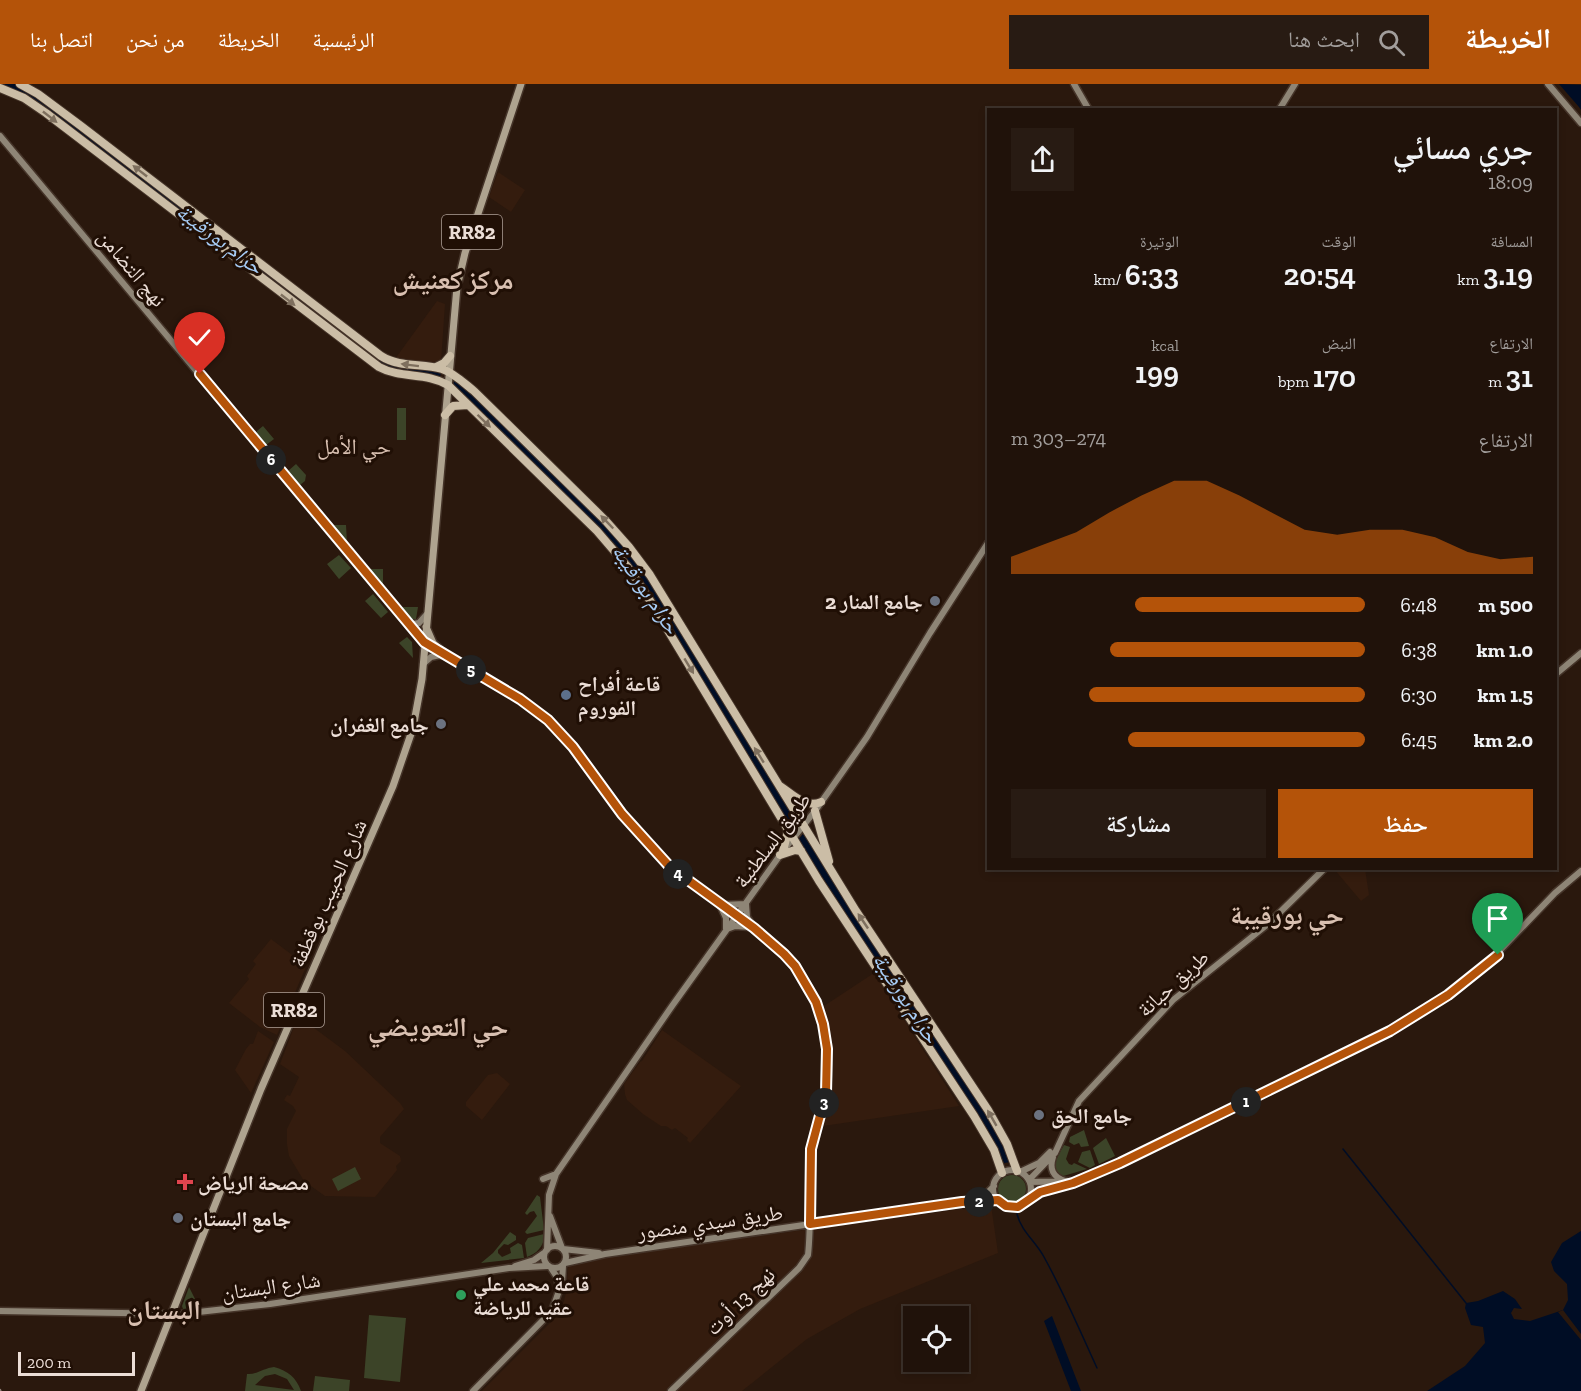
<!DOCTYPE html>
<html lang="ar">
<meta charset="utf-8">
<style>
:root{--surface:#20120a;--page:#281b13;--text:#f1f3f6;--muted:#a29e9c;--line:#3d322b;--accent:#b45309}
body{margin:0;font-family:"Zilla Slab","Noto Naskh Arabic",serif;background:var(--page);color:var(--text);direction:rtl;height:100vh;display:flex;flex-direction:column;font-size:22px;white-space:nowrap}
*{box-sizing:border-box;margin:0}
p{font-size:20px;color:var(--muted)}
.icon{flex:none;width:33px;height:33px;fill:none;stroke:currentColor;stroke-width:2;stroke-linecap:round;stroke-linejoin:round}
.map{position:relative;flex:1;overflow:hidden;direction:ltr}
.drawer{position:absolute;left:987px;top:24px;width:570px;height:762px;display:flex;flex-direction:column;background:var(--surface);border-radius:0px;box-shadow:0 3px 9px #0003,0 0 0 2px var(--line);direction:rtl}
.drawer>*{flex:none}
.buttons{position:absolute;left:903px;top:1222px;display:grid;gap:12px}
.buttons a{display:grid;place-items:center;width:66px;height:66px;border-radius:0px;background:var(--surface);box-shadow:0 3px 9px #0003,0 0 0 2px var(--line);font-size:30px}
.scale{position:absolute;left:18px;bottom:15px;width:117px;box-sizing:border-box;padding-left:6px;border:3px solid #ecded7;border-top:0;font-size:16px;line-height:21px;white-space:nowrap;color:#ecded7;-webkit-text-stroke:4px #200f05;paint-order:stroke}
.pin{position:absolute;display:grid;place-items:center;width:51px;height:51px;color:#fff;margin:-62px -26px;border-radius:50% 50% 50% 0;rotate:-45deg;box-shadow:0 0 6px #0007}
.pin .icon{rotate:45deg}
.km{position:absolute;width:30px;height:30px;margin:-15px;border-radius:50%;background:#222;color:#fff;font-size:16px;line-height:30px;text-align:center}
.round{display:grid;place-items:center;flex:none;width:63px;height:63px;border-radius:0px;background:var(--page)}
.summary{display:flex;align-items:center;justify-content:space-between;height:102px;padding:0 24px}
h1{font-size:33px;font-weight:600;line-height:45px}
.metrics{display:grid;grid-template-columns:repeat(3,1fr);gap:9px;height:102px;padding:6px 24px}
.metrics div{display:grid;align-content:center}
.metrics b{font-size:30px;font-weight:600}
.metrics small{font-size:16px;font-weight:400}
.metrics p{font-size:16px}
.chart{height:168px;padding:12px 24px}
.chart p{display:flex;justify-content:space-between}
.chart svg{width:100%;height:108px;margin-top:6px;fill:var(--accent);opacity:.7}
.button{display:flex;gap:12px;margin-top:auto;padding:12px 24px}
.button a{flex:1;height:69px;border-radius:0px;background:var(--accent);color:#fff;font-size:24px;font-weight:600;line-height:69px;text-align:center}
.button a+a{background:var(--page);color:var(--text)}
ul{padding:0 24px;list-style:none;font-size:20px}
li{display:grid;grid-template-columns:96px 72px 1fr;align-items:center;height:45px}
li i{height:15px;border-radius:8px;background:var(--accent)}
header{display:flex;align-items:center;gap:36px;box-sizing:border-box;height:84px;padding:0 30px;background:var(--accent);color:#fff}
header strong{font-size:28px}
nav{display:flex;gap:33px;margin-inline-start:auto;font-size:21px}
.search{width:420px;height:54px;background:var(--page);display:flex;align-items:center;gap:15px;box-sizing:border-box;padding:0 21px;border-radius:0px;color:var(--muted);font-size:22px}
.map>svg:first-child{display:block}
.built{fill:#341c0e}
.green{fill:#3c4428;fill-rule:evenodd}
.water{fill:#000d25}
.pier{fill:#2a180d}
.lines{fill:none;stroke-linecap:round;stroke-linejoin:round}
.stream{stroke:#000d25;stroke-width:1.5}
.secondary-casing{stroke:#453429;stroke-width:9}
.primary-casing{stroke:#453429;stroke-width:10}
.highway-casing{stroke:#453429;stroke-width:10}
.secondary{stroke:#8e8576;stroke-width:6}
.primary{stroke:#aea38f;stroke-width:7}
.highway{stroke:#cbbda6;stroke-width:8}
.rail{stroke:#928279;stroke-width:1.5;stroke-dasharray:9 4.5;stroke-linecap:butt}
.oneway{fill:#7e6f5e}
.route-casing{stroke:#fff;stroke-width:12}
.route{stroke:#b45309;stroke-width:8}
.worship-dot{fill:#6b7280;stroke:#200f05;stroke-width:2}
.service-dot{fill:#5c6f8a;stroke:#200f05;stroke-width:2}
.health-dot{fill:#e0444e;stroke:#200f05;stroke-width:2}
.leisure-dot{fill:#2e9e5b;stroke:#200f05;stroke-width:2}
.labels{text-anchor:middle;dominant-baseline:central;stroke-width:6;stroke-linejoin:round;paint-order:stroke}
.shield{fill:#200f05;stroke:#afa098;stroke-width:1.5}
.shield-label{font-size:20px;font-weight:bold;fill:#ecded7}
.street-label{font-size:21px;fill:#ecded7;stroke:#200f05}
.poi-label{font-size:21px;font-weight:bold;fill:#ecded7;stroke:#200f05;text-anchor:start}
.water-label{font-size:22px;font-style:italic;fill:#a6ccf6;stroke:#200f05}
.neighbourhood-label{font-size:22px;fill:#d9c0b1;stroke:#200f05}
.district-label{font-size:27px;font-weight:bold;fill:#d9c0b1;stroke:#200f05}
</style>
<header>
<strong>الخريطة</strong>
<div class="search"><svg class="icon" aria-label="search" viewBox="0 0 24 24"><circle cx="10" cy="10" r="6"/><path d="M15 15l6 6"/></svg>ابحث هنا</div>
<nav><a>الرئيسية</a><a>الخريطة</a><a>من نحن</a><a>اتصل بنا</a></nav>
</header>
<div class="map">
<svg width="1581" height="1307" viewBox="0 0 1581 1307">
<rect width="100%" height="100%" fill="#2a180d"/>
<path class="built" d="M498,88L525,106L511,128L489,113Z
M437,217L445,220L441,278L439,281L395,275Z
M1334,785H1365L1369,811L1361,817Z
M271,855L304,880L305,885L277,951L260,943L229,919L249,895L247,892L256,880L253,877Z
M874,889L959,1022L823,1042L832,1009L833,971L829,940L824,922Z
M298,932L345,967L400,1019L404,1025L380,1053V1059L400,1072L401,1077L396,1082L397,1086L375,1113L325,1112L304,1097L289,1072L287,1060V1045L296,1027L293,1022L284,1016L287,1011L290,1012L299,993L280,980Z
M662,946L741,1002L690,1059L687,1056L688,1054L675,1044L672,1046L666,1042H661L643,1030L627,1016L625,1010L624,1000L640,978L642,977Z
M258,947L274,958L251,1009L235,986L246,965L250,960H253Z
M497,989L510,1000L482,1036L466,1022V1018L488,991Z
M991,1121L998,1169L860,1225L807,1255L742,1307H482L561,1228L566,1209L568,1184L571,1180L608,1172Z"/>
<path class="green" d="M397,324H406V356H397Z
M263,342L274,355L266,361L257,350V347Z
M296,380L306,391L305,397L300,401L288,387Z
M333,441H346L347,459L346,458Z
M339,471L351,484L339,495L327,480Z
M370,485H383V503L370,487Z
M373,510L388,528L381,534L365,517Z
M400,523H418L416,535H409Z
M407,553L412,558L413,574L399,559Z
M1084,1046L1089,1062L1081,1063L1079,1059L1074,1061L1069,1058L1070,1053Z
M1106,1054L1115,1072L1099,1080L1093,1064Z
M1064,1061L1070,1063L1066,1075L1069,1080L1072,1081L1074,1079L1087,1085L1060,1093C1051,1081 1057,1074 1064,1061Z
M1090,1066L1095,1081L1090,1084L1078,1078L1082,1068Z
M355,1083L361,1095L338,1107L332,1095Z
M998 1105a14 14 0 1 1 28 0a14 14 0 1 1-28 0Z
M537,1111L540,1113L544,1146L527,1150L525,1148L537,1132L534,1127L530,1128L527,1131L525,1129Z
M510,1148L516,1152V1156L508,1161L504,1160L498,1166V1169L502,1173L511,1169L510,1164L518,1159L522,1161L524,1174L481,1179L493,1169Z
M544,1150C545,1161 537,1170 527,1173L525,1159L528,1154Z
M189,1203L199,1223L183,1225L182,1222Z
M369,1231L406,1234L400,1298L364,1294Z
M274,1283C288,1287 296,1293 301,1307H245L247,1290C256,1291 264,1284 274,1283ZM275,1290L287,1295L294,1306L255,1301L265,1292Z
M315,1292L350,1296L349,1307H313Z"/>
<path class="water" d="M0,0H15L32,9L383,276L441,288L440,293L389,286L41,23Z
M1559,0L1581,1V26L1579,23Z
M454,295L466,304L620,456L646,492L691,563L798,742L794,747L697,591C677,546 649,502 618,463L453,301Z
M803,750L1000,1052L1011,1078L1004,1079L988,1046L798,756Z
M1581,1147V1307H1427L1465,1282L1485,1259L1483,1243L1471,1241L1465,1224L1466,1219L1478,1217L1503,1207L1515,1215L1522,1225L1514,1224L1511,1229L1514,1235L1530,1237L1563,1226L1568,1216L1567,1200L1554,1187L1551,1178L1562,1159Z
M1052,1232L1081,1307H1071L1044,1237Z"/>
<path class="pier" d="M1563,1226L1581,1250V1256L1558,1228Z"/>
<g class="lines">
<path class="stream" d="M1343,1065L1466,1219
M1017,1130C1021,1147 1036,1158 1044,1173C1064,1209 1080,1247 1097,1284"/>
<g class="secondary-casing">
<path id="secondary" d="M1074,0L1089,26
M1548,0L1581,39
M1279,26L1295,0
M0,52L418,552L430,562C451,573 470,585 489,597C509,608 528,619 546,634C568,653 583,678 600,701C620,730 644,759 671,783C723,830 798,857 820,929C830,959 831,994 823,1024C820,1037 813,1049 812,1063C808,1099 812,1135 808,1171L799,1184L671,1307
M408,541L419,539L427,530
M423,580L431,573L445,570
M1556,590L1581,569
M746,820L747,833L752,841
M722,821L745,820
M721,823L726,834V845
M727,845L735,842L750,843
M1053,1073C1049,1085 1053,1093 1065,1097
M993 1105a19 19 0 1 1 38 0a19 19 0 1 1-38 0Z
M1020,1088L1039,1079L1050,1068
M543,1095L556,1090
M1029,1096L1055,1069L1079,1017L1173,916L1268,840L1325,784
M1030,1098L1070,1097
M1029,1114L1045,1106L1073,1099L1120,1079L1373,956L1415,933L1456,905L1487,880L1555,809L1581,787
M969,1116L987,1109L994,1102
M550,1132L562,1164
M544 1173a11 11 0 1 1 22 0a11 11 0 1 1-22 0Z
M563,1165L599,1169
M547,1166L549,1111L556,1090L672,922L783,767L815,727L867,653L930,549L988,459
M565,1179L605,1170L962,1118L998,1117
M515,1182L534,1176L544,1169
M551,1184L557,1193L559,1204
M0,1227L181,1230L270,1220L509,1184L547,1182
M473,1307L552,1227L562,1198L563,1182"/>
</g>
<g class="primary-casing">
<path id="primary" d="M426,543L433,559L445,570
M141,1307L261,1005L393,702L413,644L422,595L457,203L465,169L521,0"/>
</g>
<g class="highway-casing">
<path id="highway" d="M20,0L38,10L81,42L381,272C400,284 422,279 442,285C454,289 464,299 474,307L605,436L629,463L650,491L856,827L988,1026L1007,1060L1017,1087
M0,4L24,14L46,29L379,283C401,295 426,288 448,301L597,447L627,482L649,515L819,797L974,1032L994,1066L1002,1089
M436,283L444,279L450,272
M445,331L453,322L468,321
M780,702C792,710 806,725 821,718
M815,727L829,777
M783,767L788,747
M780,771L795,766L801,767"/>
</g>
<use href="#secondary" class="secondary"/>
<use href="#primary" class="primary"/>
<use href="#highway" class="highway"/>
<path class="rail" d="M0,1305L1,1307"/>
</g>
<defs><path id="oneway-solid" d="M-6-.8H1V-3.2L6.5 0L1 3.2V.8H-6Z" transform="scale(1.5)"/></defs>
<g class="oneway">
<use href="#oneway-solid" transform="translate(50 33) rotate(38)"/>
<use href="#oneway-solid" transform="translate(140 87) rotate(-142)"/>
<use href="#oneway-solid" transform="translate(288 216) rotate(38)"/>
<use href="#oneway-solid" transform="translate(410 281) rotate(-173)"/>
<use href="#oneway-solid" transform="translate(484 337) rotate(44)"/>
<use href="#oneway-solid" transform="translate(607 438) rotate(-134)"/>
<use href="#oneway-solid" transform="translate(689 582) rotate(59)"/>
<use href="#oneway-solid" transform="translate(759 671) rotate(-122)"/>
<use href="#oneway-solid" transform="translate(863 837) rotate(-124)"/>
<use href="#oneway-solid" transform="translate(992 1034) rotate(-120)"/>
</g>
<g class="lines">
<g class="route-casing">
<path id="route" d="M200,290L424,558L520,615L548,636L573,663L622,730L670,783L754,844L784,870L795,882L816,918L823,940L827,965L826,1009L811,1065L810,1140L962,1118L998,1116L1006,1122L1018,1123L1040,1108L1073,1099L1120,1079L1390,947L1448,911L1498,871"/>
</g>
<use href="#route" class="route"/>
</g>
<g class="worship-dot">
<circle cx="935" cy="517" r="6"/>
<circle cx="441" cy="640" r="6"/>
<circle cx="1039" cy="1031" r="6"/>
<circle cx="178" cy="1134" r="6"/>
</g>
<circle class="service-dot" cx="566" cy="611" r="6"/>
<path class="health-dot" d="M182 1089h6v6h6v6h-6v6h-6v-6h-6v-6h6z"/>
<circle class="leisure-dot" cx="461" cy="1211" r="6"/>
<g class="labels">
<g class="shield">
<rect x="442" y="131" width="60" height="34" rx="4.5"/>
<rect x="264" y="909" width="60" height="34" rx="4.5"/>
</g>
<g class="shield-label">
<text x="472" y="148">RR82</text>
<text x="294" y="926">RR82</text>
</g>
<g class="street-label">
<text transform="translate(132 184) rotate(50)">نهج التضامن</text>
<text transform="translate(772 756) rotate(-53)">طريق السلطنية</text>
<text transform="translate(328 809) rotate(-66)">شارع الحبيب بوقطفة</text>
<text transform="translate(1173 899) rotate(-42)">طريق حبانة</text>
<text transform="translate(710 1138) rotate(-8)">طريق سيدي منصور</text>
<text transform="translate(271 1202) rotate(-8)">شارع البستان</text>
<text transform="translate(740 1217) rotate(-44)">نهج 13 أوت</text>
</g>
<g class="poi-label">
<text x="923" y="517" text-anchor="end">جامع المنار 2</text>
<text x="578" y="599">قاعة أفراح<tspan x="578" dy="24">الفوروم</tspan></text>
<text x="429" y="640" text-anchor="end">جامع الغفران</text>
<text x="1051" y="1031">جامع الحق</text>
<text x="198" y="1098">مصحة الرياض</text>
<text x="190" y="1134">جامع البستان</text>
<text x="473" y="1199">قاعة محمد علي<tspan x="473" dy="24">عقيد للرياضة</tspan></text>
</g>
<g class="water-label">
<text transform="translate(220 155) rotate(37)">حزام بورقيبة</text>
<text transform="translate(646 505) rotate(56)">حزام بورقيبة</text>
<text transform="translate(906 914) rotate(57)">حزام بورقيبة</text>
</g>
<g class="neighbourhood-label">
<text x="354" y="362">حي الأمل</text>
</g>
<g class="district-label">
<text x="453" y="196">مركز كعنيش</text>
<text x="1287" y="831">حي بورقيبة</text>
<text x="438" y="943">حي التعويضي</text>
<text x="164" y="1226">البستان</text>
</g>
</g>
</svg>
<div class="buttons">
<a><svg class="icon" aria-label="locate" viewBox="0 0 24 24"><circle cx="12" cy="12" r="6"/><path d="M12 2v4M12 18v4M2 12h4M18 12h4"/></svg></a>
</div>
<div class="scale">200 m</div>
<div class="pin" style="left:1498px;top:871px;background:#1e9e55"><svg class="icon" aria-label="arrive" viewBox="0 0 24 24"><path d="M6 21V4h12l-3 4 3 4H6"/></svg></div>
<div class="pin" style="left:200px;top:290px;background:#d93025"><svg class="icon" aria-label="check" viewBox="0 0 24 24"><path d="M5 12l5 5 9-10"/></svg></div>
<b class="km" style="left:1246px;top:1018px">1</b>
<b class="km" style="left:979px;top:1118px">2</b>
<b class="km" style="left:824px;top:1019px">3</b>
<b class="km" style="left:678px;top:790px">4</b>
<b class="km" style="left:471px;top:586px">5</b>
<b class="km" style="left:271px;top:376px">6</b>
<section class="drawer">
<div class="summary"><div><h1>جري مسائي</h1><p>18:09</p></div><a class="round"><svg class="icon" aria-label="share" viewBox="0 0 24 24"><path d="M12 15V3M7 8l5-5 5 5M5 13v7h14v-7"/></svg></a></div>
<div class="metrics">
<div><p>المسافة</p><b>3.19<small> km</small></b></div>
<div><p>الوقت</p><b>20:54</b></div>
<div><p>الوتيرة</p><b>6:33<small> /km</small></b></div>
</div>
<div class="metrics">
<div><p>الارتفاع</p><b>31<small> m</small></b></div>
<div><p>النبض</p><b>170<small> bpm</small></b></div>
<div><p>kcal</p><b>199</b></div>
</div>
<div class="chart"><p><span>الارتفاع</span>274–303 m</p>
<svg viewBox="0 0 160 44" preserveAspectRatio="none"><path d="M0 44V37L10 32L20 27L30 19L40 12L50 6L60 6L70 12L80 19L90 26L100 28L110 26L120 26L130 29L140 35L150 38L160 37V44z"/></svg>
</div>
<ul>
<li><b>500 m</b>6:48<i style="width:65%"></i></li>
<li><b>1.0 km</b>6:38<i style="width:72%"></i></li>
<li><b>1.5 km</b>6:30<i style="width:78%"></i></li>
<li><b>2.0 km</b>6:45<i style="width:67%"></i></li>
</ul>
<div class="button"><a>حفظ</a><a>مشاركة</a></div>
</section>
</div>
